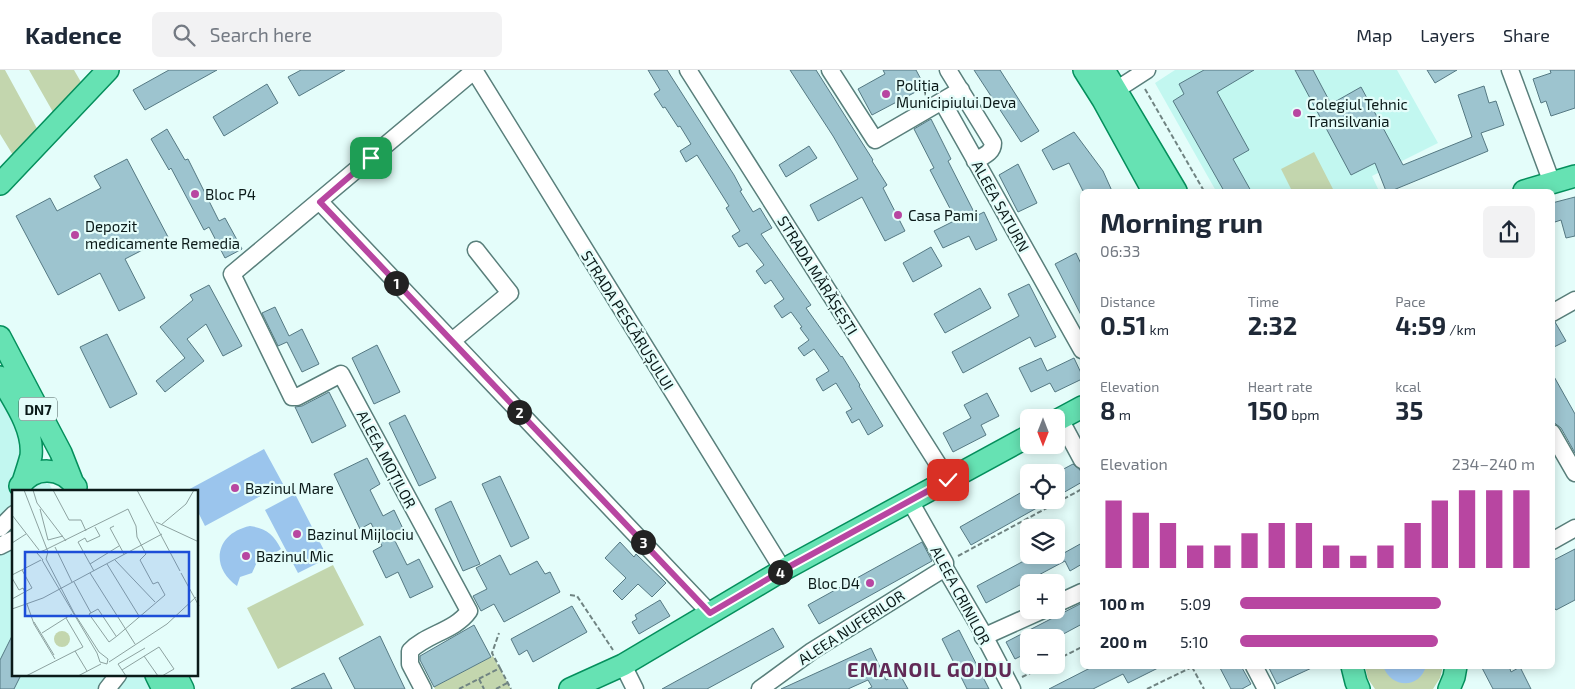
<!DOCTYPE html>
<meta charset="utf-8">
<style>
:root{--surface:#fff;--page:#f2f2f3;--text:#1f2937;--muted:#747a83;--line:#e0e1e3;--accent:#b846a1}
body{margin:0;font-family:"Exo 2",sans-serif;background:var(--page);color:var(--text);height:100vh;display:flex;flex-direction:column;font-size:19px;white-space:nowrap}
*{box-sizing:border-box;margin:0}
p{font-size:16px;color:var(--muted)}
.icon{flex:none;width:28px;height:28px;fill:none;stroke:currentColor;stroke-width:2;stroke-linecap:round;stroke-linejoin:round}
.map{position:relative;flex:1;overflow:hidden}
.side{position:absolute;left:1080px;top:119px;width:475px;height:480px;display:flex;flex-direction:column;background:var(--surface);border-radius:8px;box-shadow:0 2px 12px #0003}
.side>*{flex:none}
.needle{width:32px;rotate:180deg}
.buttons{position:absolute;left:1020px;top:339px;display:grid;gap:10px}
.buttons a{display:grid;place-items:center;width:45px;height:45px;border-radius:8px;background:var(--surface);box-shadow:0 2px 12px #0003;font-size:25px}
.pin{position:absolute;display:grid;place-items:center;width:42px;height:42px;color:#fff;margin:-21px;border-radius:10px;box-shadow:0 2px 8px #0006}
.km{position:absolute;width:25px;height:25px;margin:-12px;border-radius:50%;background:#222;color:#fff;font-size:14px;line-height:25px;text-align:center}
.round{display:grid;place-items:center;flex:none;width:52px;height:52px;border-radius:8px;background:var(--page)}
.headline{display:flex;align-items:center;justify-content:space-between;height:85px;padding:0 20px}
h1{font-size:28px;font-weight:700;line-height:38px}
.stats{display:grid;grid-template-columns:repeat(3,1fr);gap:8px;height:85px;padding:5px 20px}
.stats div{display:grid;align-content:center}
.stats b{font-size:25px;font-weight:700}
.stats small{font-size:14px;font-weight:400}
.stats p{font-size:14px}
.chart{height:140px;padding:10px 20px}
.chart p{display:flex;justify-content:space-between}
.chart svg{width:100%;height:90px;margin-top:5px;stroke:var(--accent);stroke-width:6}
ul{padding:0 20px;list-style:none;font-size:16px}
li{display:grid;grid-template-columns:80px 60px 1fr;align-items:center;height:38px}
li i{height:12px;border-radius:6px;background:var(--accent)}
header{display:flex;align-items:center;gap:30px;box-sizing:border-box;height:70px;padding:0 25px;background:var(--surface);border-bottom:1px solid var(--line)}
header strong{font-size:24px}
nav{display:flex;gap:28px;margin-inline-start:auto;font-size:18px}
.search{width:350px;height:45px;background:var(--page);display:flex;align-items:center;gap:12px;box-sizing:border-box;padding:0 18px;border-radius:8px;color:var(--muted);font-size:19px}
.map>svg:first-child{display:block}
.built{fill:#c2f7f0}
.green{fill:#c3d6ae}
.water{fill:#9bc5ed}
.building{fill:#9dc4cf;stroke:#557983}
.lines{fill:none;stroke-linecap:round;stroke-linejoin:round}
.minor-casing{stroke:#597f7b;stroke-width:19}
.major-casing{stroke:#048f5c;stroke-width:24}
.path{stroke:#708482;stroke-width:2;stroke-dasharray:5 2.5;stroke-linecap:butt}
.minor{stroke:#fff;stroke-width:16}
.major{stroke:#66e2b3;stroke-width:21}
.route-casing{stroke:#fff;stroke-width:10}
.route{stroke:#b846a1;stroke-width:6}
.poi-dot{fill:#b846a1;stroke:#e4fdfa;stroke-width:2}
.labels{text-anchor:middle;dominant-baseline:central;stroke-width:4.5;stroke-linejoin:round;paint-order:stroke}
.shield{fill:#e4fdfa;stroke:#4c5e5c;stroke-width:1}
.shield-label{font-size:14px;font-weight:bold;fill:#0b1a19}
.poi-label{font-size:15px;fill:#0b1a19;stroke:#e4fdfa;text-anchor:start}
.street-label{font-size:15px;fill:#0b1a19;stroke:#e4fdfa}
.district-label{font-size:20px;font-weight:bold;letter-spacing:1px;fill:#612a56;stroke:#e4fdfa}
.inset-road{fill:none;stroke:#8da2a0;stroke-width:1}
.view{fill:#1d4ed8;fill-opacity:0.15;stroke:#1d4ed8;stroke-width:2.5}
.inset-edge{fill:none;stroke:#0b1a19;stroke-width:2.5}
</style>
<header>
<strong>Kadence</strong>
<div class="search"><svg class="icon" aria-label="search" viewBox="0 0 24 24"><circle cx="10" cy="10" r="6"/><path d="M15 15l6 6"/></svg>Search here</div>
<nav><a>Map</a><a>Layers</a><a>Share</a></nav>
</header>
<div class="map">
<svg width="1575" height="619" viewBox="0 0 1575 619">
<rect width="100%" height="100%" fill="#e4fdfa"/>
<path class="built" d="M1175,0H1397L1438,73L1372,106L1379,121H1216L1155,13Z
M0,320L53,421L14,422V605H148L155,619H0Z"/>
<path class="green" d="M0,0H5L40,64L16,90L0,64Z
M29,0H74L85,19L57,49Z
M1314,82L1334,121H1292L1281,99Z
M333,495L364,555L278,599L247,538Z
M493,586L511,619H435L434,617Z
M1365,596H1443L1440,608L1433,619H1375L1368,609Z"/>
<path class="water" d="M264,379L283,414L205,456L198,442V422L186,421Z
M295,424L328,488L298,503L265,440Z
M250,456C266,458 274,465 281,479L269,487H263L257,492L252,503L240,507L237,516C209,496 216,463 250,456Z
M1383,596H1426C1420,619 1391,619 1383,596Z"/>
<path class="building" d="M169,0H217L145,40L133,20Z
M301,0H345L299,26L288,7Z
M648,0H667L734,105L742,120L740,121L753,142L760,138L772,158L761,164L811,235L806,238L841,287L842,286L860,315L859,316L883,356L868,365L859,349L852,353L846,342L852,339L836,313L823,321L816,309L829,301L826,296L814,279L804,286L798,278L809,270L800,258L802,257L791,242L782,248L774,236L784,229L771,210L765,214L756,201L764,195L747,173L739,177L732,166L740,161L726,138L729,136L697,85L686,92L680,81L691,74L680,56L678,57L665,37L663,38L654,24L660,20Z
M790,0H816L873,90L872,91L887,115L883,118L905,161L885,171L862,127L818,151L810,135L858,109L833,66Z
M883,0H916L925,17L872,45L858,19L885,4Z
M974,0H1000L1039,61L1021,72Z
M1204,0H1254L1217,22L1249,80L1233,89L1251,121H1224L1173,31L1184,24L1179,14Z
M1295,0H1313L1331,34L1361,17L1403,95L1472,67L1458,25L1484,16L1489,33L1496,31L1504,55L1481,63L1488,81L1391,121H1386L1375,93L1351,105Z
M1427,0H1457L1435,13Z
M1550,0H1575V38L1551,46L1546,31L1541,33L1533,9L1551,3Z
M267,14L278,33L224,66L213,47Z
M931,49L951,89L948,91L976,146L984,142L997,170L976,180L969,166L943,178L934,161L956,150L930,100L934,98L914,59Z
M167,59L185,90L188,89L219,151L225,148L242,179L225,188L209,157L204,160L171,98L169,100L151,69Z
M1074,62L1103,101L1112,121H1083L1069,93L1053,100L1042,80Z
M809,76L817,88L786,107L779,95Z
M127,89L168,167L125,189L145,228L119,241L100,203L58,225L16,146L50,128L57,141L101,118L94,106Z
M1018,94L1037,133L1018,142L999,105Z
M1575,127V166L1566,168L1561,150L1555,152L1552,143V133Z
M931,177L942,196L913,212L903,193Z
M1076,183L1082,196V247L1055,194Z
M1029,214L1056,267L1035,277L1030,267L963,303L952,282L1019,246L1008,224Z
M209,215L242,276L223,286L206,254L187,269L204,291L165,322L156,311L185,288L160,257L193,230L190,225Z
M980,218L991,238L945,263L934,244Z
M275,237L289,266L302,259L319,294L302,302L287,272L278,276L262,243Z
M1555,252L1566,271L1552,278V253Z
M107,264L137,324L110,338L80,277Z
M377,275L400,322L374,334L352,288Z
M1041,288L1047,301L1074,288L1082,305V309L1055,322L1050,313L1031,322L1019,298Z
M1552,303L1575,344V383L1561,358L1552,351Z
M329,322L346,356L312,373L295,337L302,336Z
M987,323L999,346L981,355L986,365L953,382L943,363L971,348L964,335Z
M405,345L436,408L419,416L389,353Z
M367,388L380,414L370,420L383,446L394,440L406,465L395,471L407,495L419,489L433,517L410,528L398,502L386,508L373,481L382,476L371,453L360,459L334,404Z
M1073,394L1080,400L1082,404V412L1056,427V403Z
M500,406L529,468L511,477L482,414Z
M1029,418V430H1051L971,475L960,457Z
M451,431L480,494L463,501L435,439Z
M1056,467L1064,483L1082,473V494L1070,501L1065,491L986,533L977,516L1035,485H1056Z
M620,472L634,487L636,484L666,513L652,527L638,514L622,530L613,521L626,508L605,488Z
M922,472L932,491L819,554L808,535Z
M1575,479V530L1556,540L1552,535V491Z
M500,485L510,505L537,491L545,504L550,502L560,522L504,552L494,534L481,541L473,526L487,519L476,498Z
M660,530L670,546L639,564L632,552L637,549L635,545Z
M1082,533V554L1056,568H1029V582L1015,589L1006,572Z
M572,536L587,562L533,592L527,580L519,585L511,569Z
M474,555L491,587L434,617L420,590V586Z
M773,558L784,577L707,619H662Z
M959,560L989,619H967L942,569Z
M14,562V605H21L14,619H0V590Z
M380,566L405,619H355L339,588Z
M871,578L886,610L899,603L908,619H868L872,617L868,610L848,619H781Z
M1094,596H1162L1128,613L1123,604L1093,619H1049Z
M1219,596H1241L1251,614L1242,619H1231Z
M1268,596H1316L1277,614Z
M1481,596H1509L1511,602L1520,597L1531,619H1493Z
M324,603L332,619H291Z"/>
<g class="lines">
<g class="minor-casing">
<path id="minor" d="M474,0L783,500
M688,0L948,410
M830,0L875,70L961,20
M948,0L993,73C993,83 983,86 975,91
M1510,0L1552,113
M1116,20L1147,0
M942,31L1082,280
M320,132L710,543
M1552,243L1575,230
M452,271L510,223L476,180
M1060,349L1082,390
M1552,363L1575,403
M910,431L945,493V498L980,558L1012,619
M0,458L14,444
M1552,471L1575,458
M0,476L14,469
M1056,534L1082,522
M983,567L1043,540
M623,595L635,619
M1254,596L1266,619
M107,619L118,605
M423,619L410,594V581C426,564 455,561 469,541L341,304L297,327H292L232,204L475,0
M760,619L812,581L945,498"/>
</g>
<g class="major-casing">
<path id="major" d="M1084,0L1103,30L1153,121
M1104,0L1176,121
M0,114L108,0
M1524,121L1575,106
M0,267L61,383L72,411
M0,307C13,330 34,358 31,386C29,394 26,403 23,412
M1056,351L1082,337
M20,416C34,395 62,397 76,417
M1352,596L1356,612L1359,619
M156,605L163,619
M176,605L183,619
M570,619L623,595L783,500L1029,366
M1449,619L1454,607L1456,596"/>
</g>
<path class="path" d="M1145,19L1204,121
M958,486L1082,419
M570,525L577,526L613,580
M1056,590L1082,577
M1192,597L1204,619
M500,598L511,619
M1022,607L1047,595
M479,609L484,619
M459,619L500,598L492,583L499,563
M496,619L507,613
M1147,619L1192,597"/>
<use href="#minor" class="minor"/>
<use href="#major" class="major"/>
</g>
<g class="lines">
<g class="route-casing">
<path id="route" d="M371,88L320,132L710,543L783,500L948,410"/>
</g>
<use href="#route" class="route"/>
</g>
<g class="poi-dot">
<circle cx="886" cy="24" r="5"/>
<circle cx="1297" cy="43" r="5"/>
<circle cx="195" cy="124" r="5"/>
<circle cx="898" cy="145" r="5"/>
<circle cx="75" cy="165" r="5"/>
<circle cx="235" cy="418" r="5"/>
<circle cx="297" cy="464" r="5"/>
<circle cx="246" cy="486" r="5"/>
<circle cx="870" cy="513" r="5"/>
</g>
<g class="labels">
<rect class="shield" x="19" y="327.5" width="38" height="23" rx="4"/>
<g class="shield-label">
<text x="38" y="339">DN7</text>
</g>
<g class="poi-label">
<text x="896" y="15">Poliția<tspan x="896" dy="17">Municipiului Deva</tspan></text>
<text x="1307" y="34">Colegiul Tehnic<tspan x="1307" dy="17">Transilvania</tspan></text>
<text x="205" y="124">Bloc P4</text>
<text x="908" y="145">Casa Pami</text>
<text x="85" y="156">Depozit<tspan x="85" dy="17">medicamente Remedia</tspan></text>
<text x="245" y="418">Bazinul Mare</text>
<text x="307" y="464">Bazinul Mijlociu</text>
<text x="256" y="486">Bazinul Mic</text>
<text x="860" y="513" text-anchor="end">Bloc D4</text>
</g>
<g class="street-label">
<text transform="translate(1001 136) rotate(61)">ALEEA SATURN</text>
<text transform="translate(818 205) rotate(58)">STRADA MĂRĂȘEȘTI</text>
<text transform="translate(628 250) rotate(58)">STRADA PESCĂRUȘULUI</text>
<text transform="translate(387 389) rotate(62)">ALEEA MOȚILOR</text>
<text transform="translate(961 525) rotate(62)">ALEEA CRINILOR</text>
<text transform="translate(851 557) rotate(-33)">ALEEA NUFERILOR</text>
</g>
<g class="district-label">
<text x="930" y="599">EMANOIL GOJDU</text>
</g>
</g>
<g transform="translate(12 420)">
<rect width="186" height="186" fill="#e4fdfa"/>
<path d="M42 149a8 8 0 1 1 16 0a8 8 0 1 1-16 0Z" fill="#c3d6ae"/>
<path class="inset-road" d="M12,0L36,62L34,69M21,0L25,13L54,51M41,0L57,30H69L74,41M125,0L168,81M28,19L36,50L51,46M0,25L27,60M144,32L187,52M149,35L174,14L182,0M102,36L98,38L112,64M0,53L14,44M43,57L60,92M33,60L116,19L124,36L125,47L134,64L128,70L141,94L146,92L153,105L105,146L97,152L77,124L86,119L104,146M30,70L85,163L88,172L95,174L96,169L87,162L62,123L34,69M31,70L25,63L33,60M103,70L143,112M78,74L107,56M95,74L127,126M82,81L66,52L73,48L75,52L88,46L83,37M78,83L123,154M169,83L187,116M0,85L29,70M0,88L7,100L11,98L13,102M62,92L79,123M0,109L20,98L10,80M15,114L22,134L43,169M0,119L31,108L150,44M22,132L42,165M30,143L60,124M63,161L75,181M132,166L146,186M97,172L155,134L184,107M110,180L147,157L162,179L150,186M14,186L71,157L54,128M66,186L89,174M114,186L106,174L133,158"/>
<path class="view" d="M13,62H177V126H13Z"/>
<rect width="186" height="186" class="inset-edge"/>
</g>
</svg>
<div class="buttons">
<a><svg class="needle" viewBox="-14 -14 28 28"><path d="M0-13l5 13h-10z" fill="#e53935"/><path d="M0 13l5-13h-10z" fill="#747a83"/></svg></a>
<a><svg class="icon" aria-label="locate" viewBox="0 0 24 24"><circle cx="12" cy="12" r="6"/><path d="M12 2v4M12 18v4M2 12h4M18 12h4"/></svg></a>
<a><svg class="icon" aria-label="layers" viewBox="0 0 24 24"><path d="M12 4l9 5-9 5-9-5zM3 14l9 5 9-5"/></svg></a>
<a>+</a>
<a>−</a>
</div>
<div class="pin" style="left:371px;top:88px;background:#1e9e55"><svg class="icon" aria-label="arrive" viewBox="0 0 24 24"><path d="M6 21V4h12l-3 4 3 4H6"/></svg></div>
<div class="pin" style="left:948px;top:410px;background:#d93025"><svg class="icon" aria-label="check" viewBox="0 0 24 24"><path d="M5 12l5 5 9-10"/></svg></div>
<b class="km" style="left:396px;top:213px">1</b>
<b class="km" style="left:519px;top:342px">2</b>
<b class="km" style="left:643px;top:472px">3</b>
<b class="km" style="left:780px;top:502px">4</b>
<section class="side">
<div class="headline"><div><h1>Morning run</h1><p>06:33</p></div><a class="round"><svg class="icon" aria-label="share" viewBox="0 0 24 24"><path d="M12 15V3M7 8l5-5 5 5M5 13v7h14v-7"/></svg></a></div>
<div class="stats">
<div><p>Distance</p><b>0.51<small> km</small></b></div>
<div><p>Time</p><b>2:32</b></div>
<div><p>Pace</p><b>4:59<small> /km</small></b></div>
</div>
<div class="stats">
<div><p>Elevation</p><b>8<small> m</small></b></div>
<div><p>Heart rate</p><b>150<small> bpm</small></b></div>
<div><p>kcal</p><b>35</b></div>
</div>
<div class="chart"><p><span>Elevation</span>234–240 m</p>
<svg viewBox="0 0 160 44" preserveAspectRatio="none"><path d="M5 44V11M15 44V17M25 44V22M35 44V33M45 44V33M55 44V27M65 44V22M75 44V22M85 44V33M95 44V38M105 44V33M115 44V22M125 44V11M135 44V6M145 44V6M155 44V6"/></svg>
</div>
<ul>
<li><b>100 m</b>5:09<i style="width:68%"></i></li>
<li><b>200 m</b>5:10<i style="width:67%"></i></li>
</ul>
</section>
</div>
